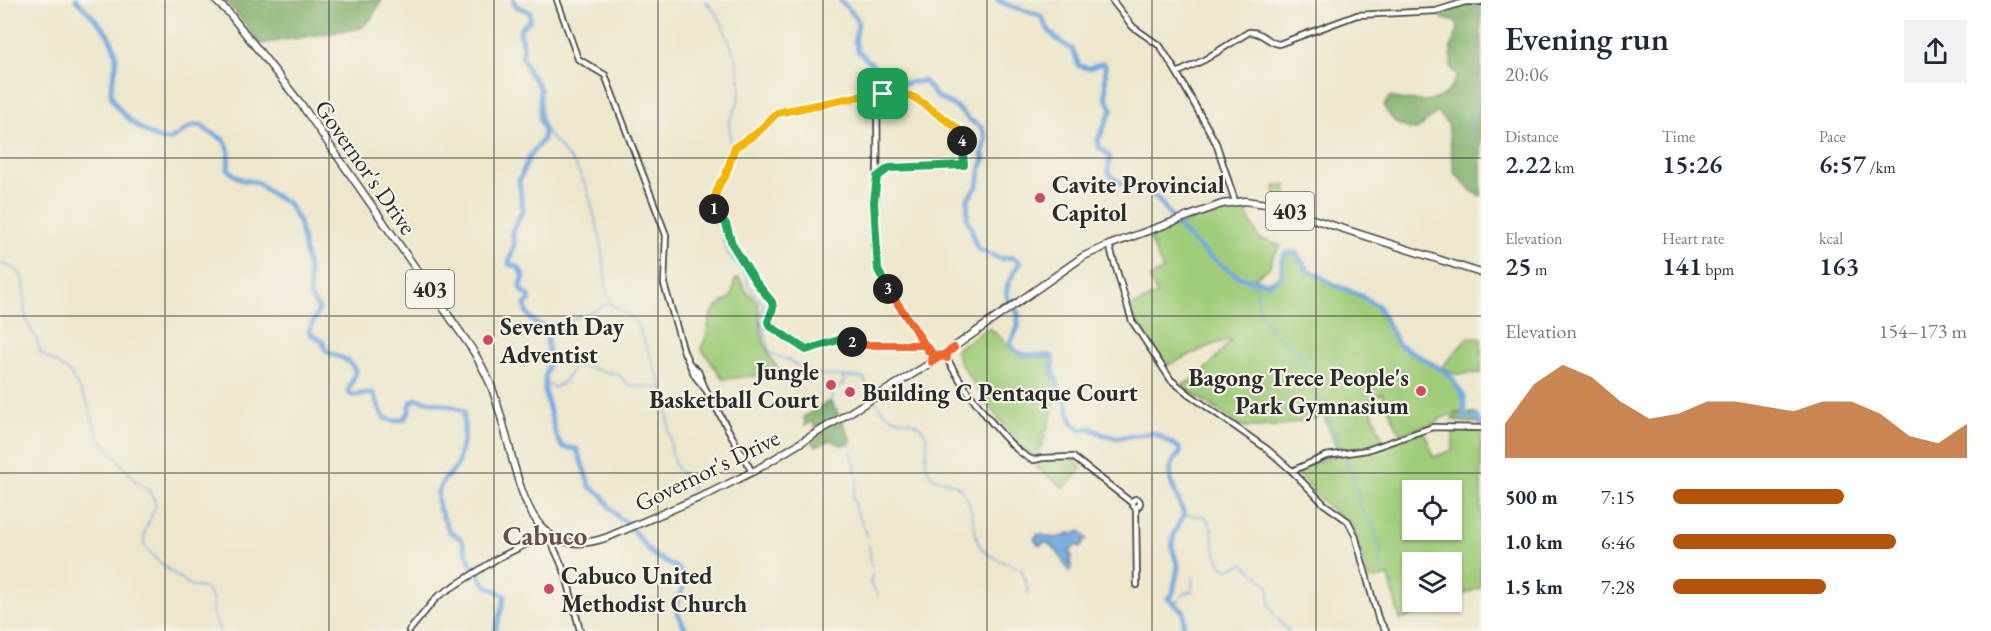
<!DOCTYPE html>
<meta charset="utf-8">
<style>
:root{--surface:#fff;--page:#f2f2f3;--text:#1f2937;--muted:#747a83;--accent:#b45309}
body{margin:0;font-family:"EB Garamond",serif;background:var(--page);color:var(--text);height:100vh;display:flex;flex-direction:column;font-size:22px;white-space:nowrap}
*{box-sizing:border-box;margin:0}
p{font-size:20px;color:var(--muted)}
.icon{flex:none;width:33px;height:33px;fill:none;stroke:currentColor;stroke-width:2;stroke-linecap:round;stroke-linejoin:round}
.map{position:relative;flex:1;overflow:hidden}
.panel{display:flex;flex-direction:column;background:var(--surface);width:510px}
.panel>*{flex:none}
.tools{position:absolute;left:1402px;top:480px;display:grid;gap:12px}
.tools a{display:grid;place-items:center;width:60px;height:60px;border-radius:0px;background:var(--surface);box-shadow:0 2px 4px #0004;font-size:30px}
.pin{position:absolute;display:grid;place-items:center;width:51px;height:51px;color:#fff;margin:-26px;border-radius:12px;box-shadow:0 3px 9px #0006}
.km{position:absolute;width:30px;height:30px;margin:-15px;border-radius:50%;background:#222;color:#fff;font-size:16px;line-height:30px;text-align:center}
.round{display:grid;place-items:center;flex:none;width:63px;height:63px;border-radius:0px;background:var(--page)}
.summary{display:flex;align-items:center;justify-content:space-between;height:102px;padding:0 24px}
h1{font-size:33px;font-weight:600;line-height:45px}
.metrics{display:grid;grid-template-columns:repeat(3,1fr);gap:9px;height:102px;padding:6px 24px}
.metrics div{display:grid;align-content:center}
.metrics b{font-size:26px;font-weight:600}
.metrics small{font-size:16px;font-weight:400}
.metrics p{font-size:16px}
.chart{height:168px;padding:12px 24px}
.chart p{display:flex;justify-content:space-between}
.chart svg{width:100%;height:108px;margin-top:6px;fill:var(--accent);opacity:.7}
ul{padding:0 24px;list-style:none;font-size:20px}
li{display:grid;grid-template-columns:96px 72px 1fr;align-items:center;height:45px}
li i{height:15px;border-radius:8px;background:var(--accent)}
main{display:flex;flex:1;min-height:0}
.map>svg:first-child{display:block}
.green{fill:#a0cd7a;stroke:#667c52;stroke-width:1.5;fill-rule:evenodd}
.forest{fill:#80b06a;stroke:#566e4a;stroke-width:1.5}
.water{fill:#72a9e0;stroke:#4e6a86;stroke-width:1.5}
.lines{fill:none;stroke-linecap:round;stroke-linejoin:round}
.stream{stroke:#72a9e0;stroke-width:1.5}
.river{stroke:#72a9e0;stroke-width:5}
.tertiary-casing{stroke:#484743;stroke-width:8}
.secondary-casing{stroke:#484743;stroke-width:8}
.primary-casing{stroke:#484743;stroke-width:9}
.tertiary{stroke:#fff;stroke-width:4.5}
.secondary{stroke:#fff;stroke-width:4.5}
.primary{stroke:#fff;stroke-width:6}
.split-1-casing{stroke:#fff;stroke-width:12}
.split-2-casing{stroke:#fff;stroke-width:12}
.split-3-casing{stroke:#fff;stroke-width:12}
.split-4-casing{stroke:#fff;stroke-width:12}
.split-5-casing{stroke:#fff;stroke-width:12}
.split-1{stroke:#f5b400;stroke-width:8}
.split-2{stroke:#22a559;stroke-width:8}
.split-3{stroke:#f0652b;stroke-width:8}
.split-4{stroke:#22a559;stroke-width:8}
.split-5{stroke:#f5b400;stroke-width:8}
.grid{fill:none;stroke:#2b2b2b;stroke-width:1.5;stroke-opacity:0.55}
.poi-dot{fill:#d1495b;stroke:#f7f3e8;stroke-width:2}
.labels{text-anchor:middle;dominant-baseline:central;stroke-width:4.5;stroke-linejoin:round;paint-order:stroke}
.shield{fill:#f7f3e8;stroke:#686764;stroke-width:1.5}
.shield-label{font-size:22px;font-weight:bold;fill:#2b2b2b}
.street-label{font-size:24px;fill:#2b2b2b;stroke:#f7f3e8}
.poi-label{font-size:24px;font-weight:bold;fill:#2b2b2b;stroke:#f7f3e8;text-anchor:start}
.quarter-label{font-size:27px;font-weight:bold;fill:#674f4f;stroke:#f7f3e8}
</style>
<main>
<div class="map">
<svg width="1481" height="631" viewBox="0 0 1481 631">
<rect width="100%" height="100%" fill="#f7f3e8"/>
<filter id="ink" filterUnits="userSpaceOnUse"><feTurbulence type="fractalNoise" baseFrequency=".0167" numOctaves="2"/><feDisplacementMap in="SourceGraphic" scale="12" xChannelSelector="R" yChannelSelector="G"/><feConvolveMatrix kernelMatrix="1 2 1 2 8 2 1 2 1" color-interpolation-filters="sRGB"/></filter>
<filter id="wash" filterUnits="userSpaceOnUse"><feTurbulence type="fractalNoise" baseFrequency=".008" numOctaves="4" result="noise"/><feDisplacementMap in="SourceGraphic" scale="24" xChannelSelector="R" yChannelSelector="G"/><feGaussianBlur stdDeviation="1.35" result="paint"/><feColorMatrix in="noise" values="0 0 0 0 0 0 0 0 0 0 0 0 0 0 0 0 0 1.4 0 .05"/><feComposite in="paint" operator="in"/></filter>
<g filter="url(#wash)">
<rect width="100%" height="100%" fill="#ede7cc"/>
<path class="green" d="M1286,185V200H1275V186Z
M1243,206L1259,238L1281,246L1273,256L1269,268L1252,280C1263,282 1280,286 1282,270C1282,264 1282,260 1284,254L1290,252L1296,253L1309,272L1378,306L1398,344L1449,374L1464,397L1465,414L1455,413L1439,419V422L1400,434L1382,393L1368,401L1383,441L1366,448L1338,452L1324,416L1279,426L1243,427L1181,386L1203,373L1232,339L1217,343L1165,366L1134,318L1129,308L1157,294L1149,278L1163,270L1149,237L1220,209Z
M739,278L747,292L758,303C761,334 762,348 781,373L723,379L701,348C715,324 700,313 731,298L735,280Z
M989,327L1016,352L1026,355L1051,356L1053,359V372L1060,391L1055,394C1057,401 1042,447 1037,456L1033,457L1028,454L986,403L985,395L980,393L961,364L955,350Z
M1468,338H1481V373L1455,374L1442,367Z
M1453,429L1481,431V587L1452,599V562H1413V602H1445L1400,620L1389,576L1369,580L1353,528L1321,500L1295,471L1330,457L1365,452L1424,431L1434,457L1453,450ZM1413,490H1452V530H1413Z
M1065,458L1073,459L1082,468L1064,488L1036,467L1040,461Z"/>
<path class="forest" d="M222,0H381V1L371,19L361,28L260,44L235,11Z
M1481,0V196L1470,190L1454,172L1448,124L1437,112L1417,130C1398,127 1392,122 1384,106L1389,97C1417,103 1447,107 1457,75L1451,69V47L1458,30L1456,22L1444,19L1438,14C1452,5 1466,7 1481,0Z
M826,403H830L837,411L851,440L850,444L841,445L831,440L816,446L811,441L816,430L813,422L805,425L804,417Z
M1455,413H1475L1481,422V427L1478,423L1461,422L1452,419Z"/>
<path class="water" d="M1080,531L1087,539L1083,541V544L1081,547L1075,545L1070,552L1072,557L1069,562L1071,563V569L1069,571C1061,560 1059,547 1044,542L1041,545L1038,544L1034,538L1038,534L1055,538L1068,535V533L1075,534Z"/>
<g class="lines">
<path class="stream" d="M705,0L720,19L736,58L741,89L738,103L729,122L731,150L721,169L718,183
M1473,4L1481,10
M544,129L575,165L587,188L601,241L607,293L612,305L632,317L638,326L663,388
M1469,146L1471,123L1481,89
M713,196L707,211L712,220L722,229L725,250L746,275L748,284L756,297L764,303L761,319L770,353L788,360L812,374L864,378L869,395
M0,264C36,271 20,292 26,317C29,330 39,338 40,352L70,373L87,402L98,436L135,480L149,491L156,503C154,516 142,529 144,543C146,554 180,579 190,585C196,588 202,586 207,590C210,594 212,599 214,603L212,611L220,631
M1241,278L1256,287L1261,316L1273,332L1299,351L1311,374L1319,401L1330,422L1342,451
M532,322C560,329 583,316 607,304L611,305
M545,376L547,383L554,388L564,382L574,367H584L618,374L628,385L663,388C670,405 667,465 681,473C683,474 687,475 690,476L692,480V490
M837,389L845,381L842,377
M875,402C881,408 884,414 892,417C904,422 917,420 924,432C932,444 921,460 929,472C937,483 953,480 961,489C977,507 971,541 985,552C995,560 1011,564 1022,570L1029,594
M828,422L827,416L834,405L830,401L833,394
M832,430L850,445
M851,450L857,473
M1344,456L1356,487L1360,506L1373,527L1380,548V567
M858,478L853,497L856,511L868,536
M1184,515L1201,516L1206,518L1212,528L1214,548L1222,566L1228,569L1243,564C1253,569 1259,579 1268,585C1270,591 1269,595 1269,601C1270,611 1282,625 1289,631
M869,546L872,567
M872,575L870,584L878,595
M1170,600L1177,602L1185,593L1192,591L1193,577"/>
<path class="river" d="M76,0C91,15 109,30 115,50C119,66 112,76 111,91C109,107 149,139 165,140C178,141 185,124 201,125L210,132L224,140L229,151L228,169L234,175L243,180L257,182L271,194L288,203L299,222L309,272L310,296L319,309L309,331L311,334L323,342C326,362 346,349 356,372L348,391L351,395L373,393L384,418L395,421L404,419L409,412L411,402L416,399L451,406L464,411V436L457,466L443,481L437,494L439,508L449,531L459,537L463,543L470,562L486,585L505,596L495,631
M513,0L516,6L530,12V20L521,28L520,32L523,48L522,56L528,71L540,88V119L544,129L543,139L529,157L519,181L523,210L512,231L514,243L509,264L518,267L524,276L520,288L523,292L529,296L530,300L525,304C526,321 540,323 547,336L549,361L545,378V393L556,435L562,447L577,449L590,487L602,495L609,506L619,518L626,522L653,555L679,569C689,592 677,590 677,608C677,616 683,624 687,631
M840,0L856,17L858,23L855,40L858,51L890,81L897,84L924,81L936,96L956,107L970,120L982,128L986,139L982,156L985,158C975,174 986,180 968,198L967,219L971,227L975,243L978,249L1001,259L1013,257L1020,263C1008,283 998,293 1018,313V327L1010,343C1017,360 1036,354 1051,356L1053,359V372L1067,406L1072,423L1081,430L1091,428L1101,434L1115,438L1154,433L1179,448L1180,453C1159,473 1177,492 1184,515L1174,533L1172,547L1178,567L1173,593L1168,598L1184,612L1183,631
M998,0C1012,9 1027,9 1042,17C1048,34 1059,42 1073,50L1079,66L1089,68L1103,63L1105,65L1106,97L1112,109L1098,140L1099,147L1110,157L1108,170L1112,177L1120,182L1148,192L1157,198L1184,233L1207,255L1241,278L1269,283L1278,279L1282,274V260L1284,254L1290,252L1296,253L1309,272L1317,274L1332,284L1356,293L1378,306L1398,344L1449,374L1464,397V417L1465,418L1477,417L1481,426"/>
</g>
</g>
<g filter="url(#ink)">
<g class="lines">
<g class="tertiary-casing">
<path id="tertiary" d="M557,0L578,59L605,75L666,235L664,284L684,352L695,376L706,390L752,472
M1112,0L1133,27L1160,46L1177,73
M877,94C877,119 878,144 877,169C876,198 870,257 883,281L932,356
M877,177L889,168L964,165L961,132L917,99L907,96L871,94L854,99L781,111L756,134L735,147L725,177L720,183L715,196L714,208L726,224L732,244L755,281L772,302L773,308L768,322L770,325L806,349L845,338L859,345H925
M947,358C957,380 1012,455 1034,460L1042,458L1073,457L1132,503
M691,365L698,371L705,388
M1292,471L1326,456L1367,450L1433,427L1481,428
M1132 503a4 4 0 1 1 8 0a4 4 0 1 1-8 0Z
M1136,507L1137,585
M547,532L566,575L580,631"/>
</g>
<g class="secondary-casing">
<path id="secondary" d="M1235,201L1216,143L1177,73L1204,60L1249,32C1262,31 1268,43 1279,44L1357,15L1436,11L1465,2H1481
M1109,245L1132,321L1171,380L1190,395L1267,449L1292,471L1324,504L1348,521L1355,535L1378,618L1386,631
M409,631L437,597L498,558L529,543L546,531"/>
</g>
<g class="primary-casing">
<path id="primary" d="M215,0L229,13L301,104L472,349C480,363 488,376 493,391C501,414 507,438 513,462C527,513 544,560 608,537L710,493L756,470L934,361L1084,256L1109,245L1222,204L1245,201L1266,204L1481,273"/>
</g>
<use href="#tertiary" class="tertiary"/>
<use href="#secondary" class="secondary"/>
<use href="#primary" class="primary"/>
</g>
</g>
<g class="lines" filter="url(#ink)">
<g class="split-1-casing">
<path id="split-1" d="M714,209L715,196L720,183L725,177L735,147L756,134L777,113L871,94H883"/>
</g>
<g class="split-2-casing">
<path id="split-2" d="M714,209L726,224L732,244L755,281L772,302L773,308L768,322L770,326L806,350L845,338L852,342"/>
</g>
<g class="split-3-casing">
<path id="split-3" d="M852,342L859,345H925C930,349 934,355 932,362L954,348L947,353V358C937,353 930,358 925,345L888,289"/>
</g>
<g class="split-4-casing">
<path id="split-4" d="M888,289L878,270L874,202L877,177L889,168L964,165L962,141"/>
</g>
<g class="split-5-casing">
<path id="split-5" d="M883,94L910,96L917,99L957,128L961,132L962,141"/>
</g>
<use href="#split-1" class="split-1"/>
<use href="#split-2" class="split-2"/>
<use href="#split-3" class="split-3"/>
<use href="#split-4" class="split-4"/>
<use href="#split-5" class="split-5"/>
</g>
<path class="grid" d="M165,0V631M329,0V631M494,0V631M658,0V631M823,0V631M987,0V631M1152,0V631M1316,0V631M0,158H1481M0,316H1481M0,473H1481"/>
<g class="poi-dot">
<circle cx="1040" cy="198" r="6"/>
<circle cx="488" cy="340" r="6"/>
<circle cx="831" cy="385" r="6"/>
<circle cx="1421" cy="391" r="6"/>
<circle cx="850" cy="392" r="6"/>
<circle cx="549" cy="589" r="6"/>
</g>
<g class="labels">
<g class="shield">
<rect x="1266" y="192" width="48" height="38" rx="4.5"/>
<rect x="406" y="270" width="48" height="38" rx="4.5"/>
</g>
<g class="shield-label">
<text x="1290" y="211">403</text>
<text x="430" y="289">403</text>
</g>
<g class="street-label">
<text transform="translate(366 167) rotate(55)">Governor's Drive</text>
<text transform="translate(707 470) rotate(-26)">Governor's Drive</text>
</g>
<g class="poi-label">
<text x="1052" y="184">Cavite Provincial<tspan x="1052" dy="28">Capitol</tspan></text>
<text x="500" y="326">Seventh Day<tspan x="500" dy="28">Adventist</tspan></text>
<text x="819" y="371" text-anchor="end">Jungle<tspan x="819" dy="28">Basketball Court</tspan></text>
<text x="1409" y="377" text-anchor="end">Bagong Trece People's<tspan x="1409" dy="28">Park Gymnasium</tspan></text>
<text x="862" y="392">Building C Pentaque Court</text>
<text x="561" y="575">Cabuco United<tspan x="561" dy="28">Methodist Church</tspan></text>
</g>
<g class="quarter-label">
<text x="545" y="535">Cabuco</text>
</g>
</g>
</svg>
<div class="tools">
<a><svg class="icon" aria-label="locate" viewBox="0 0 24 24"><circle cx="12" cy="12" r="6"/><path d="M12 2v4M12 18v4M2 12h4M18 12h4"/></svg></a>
<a><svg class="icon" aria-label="layers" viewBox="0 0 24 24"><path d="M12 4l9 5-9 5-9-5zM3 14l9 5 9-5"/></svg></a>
</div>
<div class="pin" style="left:883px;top:94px;background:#1e9e55"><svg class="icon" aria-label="arrive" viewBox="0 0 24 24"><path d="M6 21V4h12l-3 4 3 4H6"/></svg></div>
<b class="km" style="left:714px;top:209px">1</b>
<b class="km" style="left:852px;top:342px">2</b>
<b class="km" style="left:888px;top:289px">3</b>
<b class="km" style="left:962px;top:141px">4</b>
</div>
<section class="panel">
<div class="summary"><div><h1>Evening run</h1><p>20:06</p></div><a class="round"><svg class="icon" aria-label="share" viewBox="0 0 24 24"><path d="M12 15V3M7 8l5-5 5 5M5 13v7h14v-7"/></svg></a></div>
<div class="metrics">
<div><p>Distance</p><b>2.22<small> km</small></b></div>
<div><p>Time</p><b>15:26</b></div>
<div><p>Pace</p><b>6:57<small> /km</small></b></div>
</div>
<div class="metrics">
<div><p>Elevation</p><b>25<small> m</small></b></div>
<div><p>Heart rate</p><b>141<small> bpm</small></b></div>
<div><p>kcal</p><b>163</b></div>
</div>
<div class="chart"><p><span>Elevation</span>154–173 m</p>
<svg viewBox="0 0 160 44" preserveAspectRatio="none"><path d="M0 44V30L10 14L20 6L30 11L40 21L50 28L60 26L70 21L80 21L90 23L100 25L110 21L120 21L130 26L140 35L150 38L160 30V44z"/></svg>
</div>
<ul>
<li><b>500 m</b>7:15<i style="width:58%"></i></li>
<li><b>1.0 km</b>6:46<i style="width:76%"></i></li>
<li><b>1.5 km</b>7:28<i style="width:52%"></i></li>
</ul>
</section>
</main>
